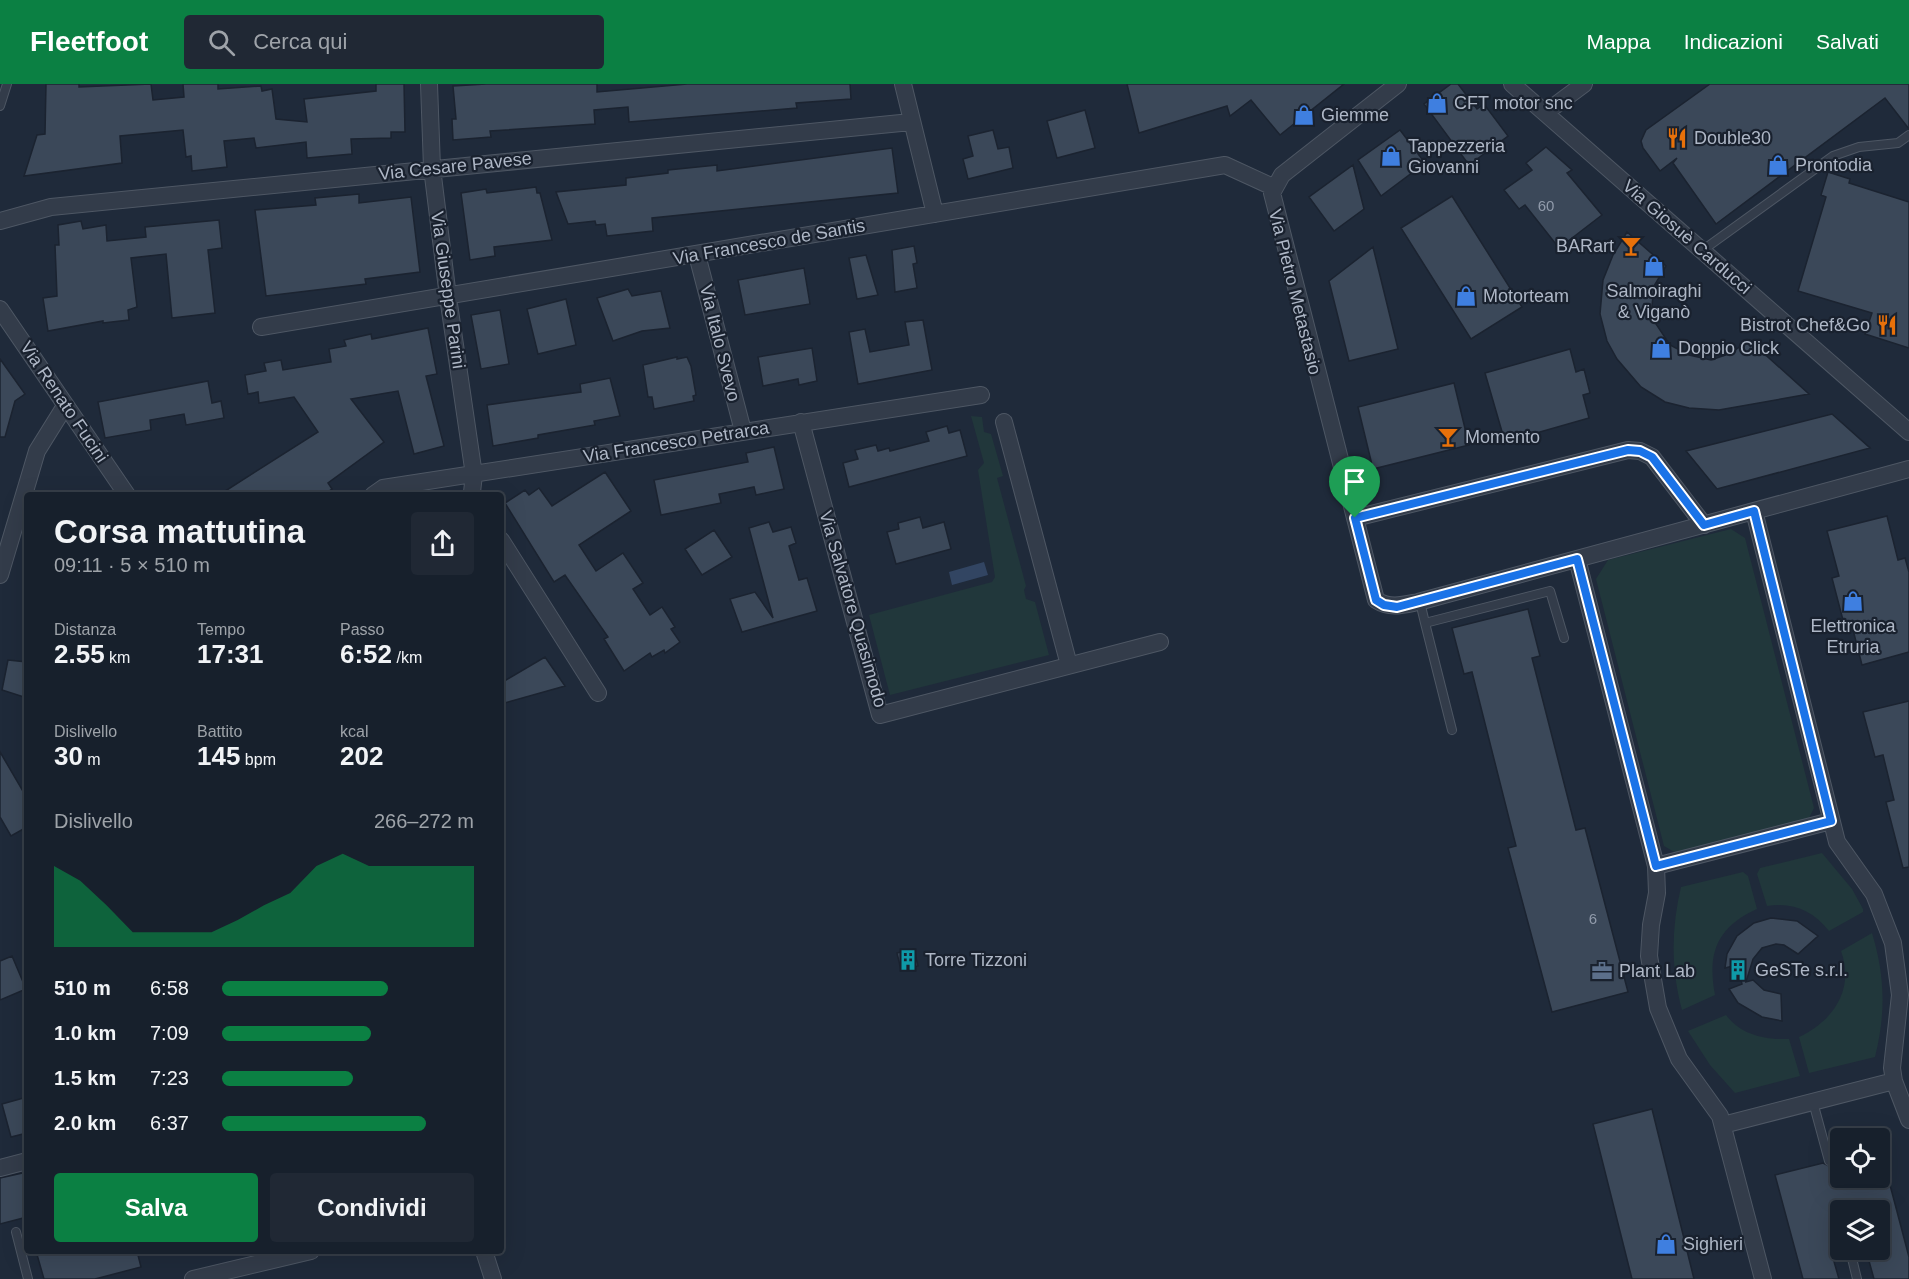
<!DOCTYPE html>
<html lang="it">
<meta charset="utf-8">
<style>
:root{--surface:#17202c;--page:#202834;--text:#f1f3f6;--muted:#9ea3a9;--line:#363e48;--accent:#0b8043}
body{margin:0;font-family:Arial,sans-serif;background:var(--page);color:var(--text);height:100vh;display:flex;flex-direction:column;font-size:22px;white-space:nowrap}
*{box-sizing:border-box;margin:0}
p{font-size:20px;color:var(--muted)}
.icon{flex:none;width:33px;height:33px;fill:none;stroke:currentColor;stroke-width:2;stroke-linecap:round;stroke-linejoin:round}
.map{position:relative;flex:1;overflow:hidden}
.sheet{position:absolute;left:24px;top:408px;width:480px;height:762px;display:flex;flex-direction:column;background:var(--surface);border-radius:6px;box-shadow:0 6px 24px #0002,0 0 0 2px var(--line)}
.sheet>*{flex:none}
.fabs{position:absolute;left:1830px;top:1044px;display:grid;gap:12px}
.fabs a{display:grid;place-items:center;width:60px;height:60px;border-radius:6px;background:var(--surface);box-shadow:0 6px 24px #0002,0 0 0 2px var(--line);font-size:30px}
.pin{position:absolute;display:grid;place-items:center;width:51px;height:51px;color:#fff;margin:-62px -26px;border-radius:50% 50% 50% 0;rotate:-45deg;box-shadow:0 0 6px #0007}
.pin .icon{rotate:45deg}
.round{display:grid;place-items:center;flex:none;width:63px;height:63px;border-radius:6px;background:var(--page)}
.summary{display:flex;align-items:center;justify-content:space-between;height:102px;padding:0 30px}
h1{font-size:33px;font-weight:700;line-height:45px}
.stats{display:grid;grid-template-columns:repeat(3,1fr);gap:9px;height:102px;padding:6px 30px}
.stats div{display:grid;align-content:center}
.stats b{font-size:26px;font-weight:700}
.stats small{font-size:16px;font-weight:400}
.stats p{font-size:16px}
.chart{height:168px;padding:12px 30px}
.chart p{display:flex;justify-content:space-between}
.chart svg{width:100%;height:108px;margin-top:6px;fill:var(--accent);opacity:.7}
.button{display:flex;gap:12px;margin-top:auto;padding:12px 30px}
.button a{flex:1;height:69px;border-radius:6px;background:var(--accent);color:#fff;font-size:24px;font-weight:700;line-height:69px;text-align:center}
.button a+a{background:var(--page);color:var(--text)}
ul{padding:0 30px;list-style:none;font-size:20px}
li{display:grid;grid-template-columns:96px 72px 1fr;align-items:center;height:45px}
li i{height:15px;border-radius:8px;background:var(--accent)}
header{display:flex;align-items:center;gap:36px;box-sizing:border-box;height:84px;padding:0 30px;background:var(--accent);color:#fff}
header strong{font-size:28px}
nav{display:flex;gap:33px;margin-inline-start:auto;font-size:21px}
.search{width:420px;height:54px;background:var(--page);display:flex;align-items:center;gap:15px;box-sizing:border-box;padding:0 21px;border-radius:6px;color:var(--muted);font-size:22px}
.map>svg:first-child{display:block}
.green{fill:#21373b}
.water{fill:#324562}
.building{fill:#3b4859;stroke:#1b2330;stroke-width:1.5}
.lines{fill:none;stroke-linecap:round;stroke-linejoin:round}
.service-casing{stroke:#4e5764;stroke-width:10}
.minor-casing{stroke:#4e5764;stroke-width:18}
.service{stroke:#333c4a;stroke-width:8}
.minor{stroke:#333c4a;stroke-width:16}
.route-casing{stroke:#fff;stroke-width:12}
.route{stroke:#1a73e8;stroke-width:8}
.labels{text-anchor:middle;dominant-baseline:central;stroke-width:4.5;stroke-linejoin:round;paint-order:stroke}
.number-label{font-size:15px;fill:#919bab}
.poi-label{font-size:18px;fill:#aeb7c6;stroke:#19212e;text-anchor:start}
.street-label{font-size:18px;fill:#aeb7c6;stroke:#19212e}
</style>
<header>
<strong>Fleetfoot</strong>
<div class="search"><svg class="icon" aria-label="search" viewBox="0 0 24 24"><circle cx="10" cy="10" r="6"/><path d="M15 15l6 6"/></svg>Cerca qui</div>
<nav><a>Mappa</a><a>Indicazioni</a><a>Salvati</a></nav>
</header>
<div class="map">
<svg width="1909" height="1195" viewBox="0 0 1909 1195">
<rect width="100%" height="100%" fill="#1f2a3a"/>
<path class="green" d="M971,332L982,333L984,348L991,350L1003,392L997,394L1026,502L1024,506L1026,515L1035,518L1049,571L890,611L869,531L992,498L995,493L978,386L984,379Z
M1731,445L1745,454L1814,724L1809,734L1676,769L1664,762L1596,495L1608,476Z
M1822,769L1852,805L1863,825V828L1829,847C1813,827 1794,818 1767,822L1757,790L1760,784Z
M1743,788L1748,792L1757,825C1717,843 1707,869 1715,911L1682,926C1671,885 1671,845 1681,803Z
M1872,849C1885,892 1886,929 1875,973L1809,989L1799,953C1833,937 1855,906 1841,867Z
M1726,931C1741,951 1765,956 1789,955L1800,992L1735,1009L1710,981L1688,947Z"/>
<path class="water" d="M984,478L988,491L952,501L949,488Z"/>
<path class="building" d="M46,0H79V3L151,0L153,16L184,13L183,0H218V5L261,2L262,7L272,5L276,35L307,38L304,15L376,7V0H404L405,48H391V54L351,55L352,70L307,74L306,58L256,64L254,54L224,57L227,83L192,87L191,72L186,73L183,46L120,52L122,79L24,92L37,51L45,50Z
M486,0H597V8L687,0H850L851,15L796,19L797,24L629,38L628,23L594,26L595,40L490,47L491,53L453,56L452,35H456L453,2Z
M1127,0H1344L1280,51L1251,16L1230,32L1227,22L1139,49Z
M1451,0H1458L1477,25L1484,20L1508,52L1469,81L1424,20Z
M1710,0H1909V45L1885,14L1716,140L1673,79L1677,74L1660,87L1643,64L1641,57L1646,46Z
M1085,26L1095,64L1057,74L1047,37Z
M993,46L998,65L1009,63L1013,84L968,95L963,75L973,72L968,52Z
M1400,46L1425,79L1381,112L1358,76Z
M1546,63L1572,86L1567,89L1602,131L1559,164L1525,121L1519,125L1504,106L1532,86L1526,79Z
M892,64L898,109L652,134L653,147L607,152L605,140L596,141L595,137L568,140L556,108L626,101V94L668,89V86L717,81V87Z
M1353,81L1364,125L1334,147L1309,113Z
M1828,88L1850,95L1849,99L1909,118V264L1865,250L1872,229L1798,207L1826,113L1821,111Z
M536,103L537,109H540L552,156L494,163L495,172L470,176L461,109L486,105L487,109Z
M359,110V119L411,113L420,188L365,195L366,200L266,212L255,126L316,121L315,114Z
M1452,112L1522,223L1471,255L1401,144Z
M219,136L222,164L208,166L215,229L172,234L166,170L131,174L137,223L128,226L129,236L103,239V237L48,247L43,214L57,212L55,161H59L58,141L81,137L83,145L106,141L107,157L146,153L145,143Z
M1627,148L1666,182L1654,202L1652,222L1656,240L1670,261L1689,271L1711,276L1731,269L1749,256L1809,310L1719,326L1689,324L1665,318L1641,303L1617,275L1607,257L1600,230L1603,196L1613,171Z
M914,162L917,179L913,180L917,204L895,208L892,166Z
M1373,163L1398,265L1349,277L1329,197Z
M866,171L878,211L857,215L849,174Z
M804,184L810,220L745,231L738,196Z
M628,205L632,212L661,207L670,244L642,247L613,257L597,214Z
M566,215L576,261L538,270L527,225Z
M500,226L509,280L481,285L471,231Z
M923,236L932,286L858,300L849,248L865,245L870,268L909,261L905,238Z
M428,244L437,290L426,292L444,362L414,370L398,307L351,315L384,358L328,399L332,405L323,411H219L318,348L294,313L259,319L258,308L248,310L245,291L266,287L264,279L281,276L283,286L331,278L329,265L346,262L344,256L371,250L372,255Z
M812,264L817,297L799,301L798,295L763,302L758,273Z
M1570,265L1576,288L1584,285L1590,309L1583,311L1589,334L1505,358L1485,289Z
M677,273V275L687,273L691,282L696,311L693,312L694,317L654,325L652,313H648L643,281Z
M0,275L25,310L15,317L5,353H0Z
M610,294L620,332L594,337L595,341L538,351V354L493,362L487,321L581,308L580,300Z
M208,297L212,319L221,317L224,334L186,341L184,330L150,336L151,346L105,354L98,318Z
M1454,299L1469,361L1373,385L1358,323Z
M1832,330L1870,364L1717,405L1686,367Z
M947,342L949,349L960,346L967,372L849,403L843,379L858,375L855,366L876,361L878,367L889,364L890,367L929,357L926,348Z
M774,363L784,405L756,411L754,403L719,410L721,419L661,431L654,396L748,378L746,369Z
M605,388L631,427L579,461L596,487L623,469L643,499L633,505L650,531L662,523L675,543L671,545L680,558L665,569L664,566L652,573L650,569L624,587L604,555L608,553L565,491L554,498L505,419L525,406L529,411L539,404L552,422Z
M1887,432L1898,476L1905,474L1909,488V568L1862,581L1851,538L1844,540L1832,494L1839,492L1827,447Z
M920,433L923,444L944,438L951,465L896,480L887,448L899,445L898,439Z
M769,438L773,448L791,443L796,459L789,462L799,496L807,494L817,527L742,548L730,515L755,508L773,534L749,444Z
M714,446L732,473L702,491L685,465Z
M1528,525L1540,572L1532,574L1576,746L1585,744L1628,908L1552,928L1508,764L1516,762L1472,588L1464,590L1452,544Z
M545,573L565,602L501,620V599Z
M8,576L27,578V614L2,606Z
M1909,617V783L1903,784L1886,718L1894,716L1883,671L1875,673L1863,628Z
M0,668L27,714V743L11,752L0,733Z
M1771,834L1797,837L1818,852L1798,870L1784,861L1776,860L1762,864L1753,875L1746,898L1753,896L1764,906L1781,910L1782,937L1762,933L1738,919L1729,905L1742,900L1737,881L1725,884L1727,870L1737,852L1754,839Z
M914,865L918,882L901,886L897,869Z
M12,872L26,905L0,916V877Z
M27,1013V1049L11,1053L2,1020Z
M1652,1025L1694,1195H1632L1593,1040Z
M1840,1074V1094H1880V1082H1885L1909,1173V1195H1874L1866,1166H1880V1126H1840V1157L1829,1160L1839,1195H1803L1775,1091L1823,1079L1831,1083L1835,1075Z
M27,1088V1133L0,1140V1094Z
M36,1167H137L141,1183L95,1195H44Z"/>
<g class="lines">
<g class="service-casing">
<path id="service" d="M0,22L7,0
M1703,166L1833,72L1859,63L1898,59L1909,51
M1420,518L1425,539
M1452,646L1425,539L1550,507L1564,554
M1813,1018L1829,1077
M16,1148L28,1195
M1850,1166L1857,1195"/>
</g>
<g class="minor-casing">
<path id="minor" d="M429,0L432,84L448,213L474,391L472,408L474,411
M903,0L935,130
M1512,0L1909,348
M1545,29L1584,0
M0,137L51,123L911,38
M697,171L743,347
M0,225L127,411
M261,243L1225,81L1273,103
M801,338L880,631L1160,558
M1004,338L1069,581
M373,411L383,404L981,311
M1754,427L1837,758L1874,810L1893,859L1900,911L1892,984L1894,997L1909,1036
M1355,434L1272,109L1282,91L1398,0
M1704,441L1652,373L1640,367L1628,366L1355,434L1376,516C1390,525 1403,521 1418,518L1909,385
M501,456L598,609
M1577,475L1656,782L1657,809L1651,841L1649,872L1658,924L1679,975L1720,1032L1763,1195
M0,491L37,367L65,322
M1656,782L1831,737
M1723,1041L1894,997
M0,1084L27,1077
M484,1167L493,1195
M193,1195L311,1167"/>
</g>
<use href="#service" class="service"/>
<use href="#minor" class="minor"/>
</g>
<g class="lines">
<g class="route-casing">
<path id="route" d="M1628,366L1640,367L1652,373L1704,441L1754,427L1831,737L1656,782L1577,475L1397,523L1384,521L1376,516L1355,434Z"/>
</g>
<use href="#route" class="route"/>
</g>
<defs>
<g id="shop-bare" transform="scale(1.62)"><path d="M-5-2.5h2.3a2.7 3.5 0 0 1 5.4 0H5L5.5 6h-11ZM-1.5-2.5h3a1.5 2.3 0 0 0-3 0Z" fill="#3f7fe0" stroke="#19212e" stroke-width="2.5" paint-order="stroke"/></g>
<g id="restaurant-bare" transform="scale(1.62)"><path d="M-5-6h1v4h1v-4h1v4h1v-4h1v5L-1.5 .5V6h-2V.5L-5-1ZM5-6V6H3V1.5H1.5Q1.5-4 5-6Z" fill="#e8710a" stroke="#19212e" stroke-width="2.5" paint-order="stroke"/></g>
<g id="bar-bare" transform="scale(1.62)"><path d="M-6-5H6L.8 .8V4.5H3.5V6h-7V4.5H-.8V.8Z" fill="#e8710a" stroke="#19212e" stroke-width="2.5" paint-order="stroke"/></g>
<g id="building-bare" transform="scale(1.62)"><path d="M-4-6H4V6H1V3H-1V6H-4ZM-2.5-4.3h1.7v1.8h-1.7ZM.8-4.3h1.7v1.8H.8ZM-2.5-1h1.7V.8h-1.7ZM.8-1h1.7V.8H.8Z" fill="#0f9aa8" stroke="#19212e" stroke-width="2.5" paint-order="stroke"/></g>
<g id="office-bare" transform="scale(1.62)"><path d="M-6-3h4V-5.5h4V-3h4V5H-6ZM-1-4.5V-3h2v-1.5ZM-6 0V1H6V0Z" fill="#5c6f8a" stroke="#19212e" stroke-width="2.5" paint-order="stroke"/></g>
</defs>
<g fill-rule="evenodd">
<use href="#shop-bare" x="1437" y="19"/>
<use href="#shop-bare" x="1304" y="31"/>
<use href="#restaurant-bare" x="1677" y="54"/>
<use href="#shop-bare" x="1391" y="72"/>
<use href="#shop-bare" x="1778" y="81"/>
<use href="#bar-bare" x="1631" y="162"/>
<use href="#shop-bare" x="1654" y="182"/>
<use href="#shop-bare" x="1466" y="212"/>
<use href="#restaurant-bare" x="1887" y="241"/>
<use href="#shop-bare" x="1661" y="264"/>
<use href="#bar-bare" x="1448" y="353"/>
<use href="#shop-bare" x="1853" y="517"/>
<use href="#building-bare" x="908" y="876"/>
<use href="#building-bare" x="1738" y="886"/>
<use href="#office-bare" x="1602" y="887"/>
<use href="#shop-bare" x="1666" y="1160"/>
</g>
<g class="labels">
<g class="number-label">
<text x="1546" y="121">60</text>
<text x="1593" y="834">6</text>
</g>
<g class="poi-label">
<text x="1454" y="19">CFT motor snc</text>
<text x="1321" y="31">Giemme</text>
<text x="1694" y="54">Double30</text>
<text x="1408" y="62">Tappezzeria<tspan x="1408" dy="21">Giovanni</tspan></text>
<text x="1795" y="81">Prontodia</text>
<text x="1614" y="162" text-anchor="end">BARart</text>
<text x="1654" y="207" text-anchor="middle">Salmoiraghi<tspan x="1654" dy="21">&amp; Viganò</tspan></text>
<text x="1483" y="212">Motorteam</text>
<text x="1870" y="241" text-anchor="end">Bistrot Chef&amp;Go</text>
<text x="1678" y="264">Doppio Click</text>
<text x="1465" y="353">Momento</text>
<text x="1853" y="542" text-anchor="middle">Elettronica<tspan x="1853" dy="21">Etruria</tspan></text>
<text x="925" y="876">Torre Tizzoni</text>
<text x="1755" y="886">GeSTe s.r.l.</text>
<text x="1619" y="887">Plant Lab</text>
<text x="1683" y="1160">Sighieri</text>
</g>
<g class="street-label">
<text transform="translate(455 82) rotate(-6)">Via Cesare Pavese</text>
<text transform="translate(1687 153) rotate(41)">Via Giosuè Carducci</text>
<text transform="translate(769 158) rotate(-10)">Via Francesco de Santis</text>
<text transform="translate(448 206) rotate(82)">Via Giuseppe Parini</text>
<text transform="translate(1295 208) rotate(76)">Via Pietro Metastasio</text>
<text transform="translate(720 259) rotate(76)">Via Italo Svevo</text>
<text transform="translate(64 318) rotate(56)">Via Renato Fucini</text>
<text transform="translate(676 358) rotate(-9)">Via Francesco Petrarca</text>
<text transform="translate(853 525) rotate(74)">Via Salvatore Quasimodo</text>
</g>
</g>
</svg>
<div class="fabs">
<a><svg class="icon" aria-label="locate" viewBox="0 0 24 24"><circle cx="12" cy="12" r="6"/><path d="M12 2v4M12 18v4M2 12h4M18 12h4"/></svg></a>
<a><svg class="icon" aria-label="layers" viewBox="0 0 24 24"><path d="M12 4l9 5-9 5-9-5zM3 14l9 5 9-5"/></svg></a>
</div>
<div class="pin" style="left:1355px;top:434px;background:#1e9e55"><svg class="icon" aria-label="arrive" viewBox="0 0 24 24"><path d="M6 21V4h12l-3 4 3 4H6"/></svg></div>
<section class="sheet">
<div class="summary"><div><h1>Corsa mattutina</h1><p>09:11 · 5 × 510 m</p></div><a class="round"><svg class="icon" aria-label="share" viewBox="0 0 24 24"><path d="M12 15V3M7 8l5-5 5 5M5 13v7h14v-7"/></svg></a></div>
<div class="stats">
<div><p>Distanza</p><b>2.55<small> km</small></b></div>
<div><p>Tempo</p><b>17:31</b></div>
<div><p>Passo</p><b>6:52<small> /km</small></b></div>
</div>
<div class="stats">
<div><p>Dislivello</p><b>30<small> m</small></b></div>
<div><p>Battito</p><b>145<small> bpm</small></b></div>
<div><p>kcal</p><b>202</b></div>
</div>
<div class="chart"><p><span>Dislivello</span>266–272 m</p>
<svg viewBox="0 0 160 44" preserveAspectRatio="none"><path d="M0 44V11L10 17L20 27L30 38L40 38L50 38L60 38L70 33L80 27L90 22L100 11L110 6L120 11L130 11L140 11L150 11L160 11V44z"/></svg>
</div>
<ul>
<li><b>510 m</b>6:58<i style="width:66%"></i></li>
<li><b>1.0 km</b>7:09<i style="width:59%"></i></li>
<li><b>1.5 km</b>7:23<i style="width:52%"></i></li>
<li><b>2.0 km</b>6:37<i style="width:81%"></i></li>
</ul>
<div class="button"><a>Salva</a><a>Condividi</a></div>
</section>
</div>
